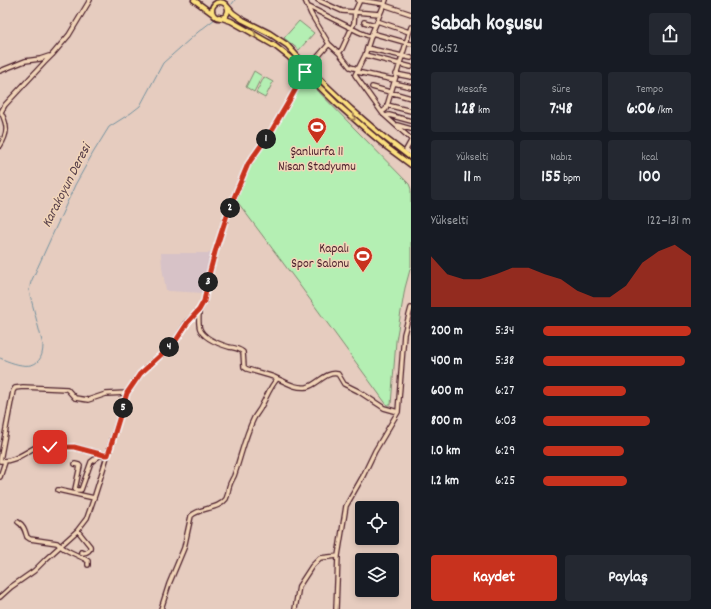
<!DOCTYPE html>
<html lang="tr">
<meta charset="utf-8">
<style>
:root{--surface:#171b24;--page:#242831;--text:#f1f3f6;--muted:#9ea1a6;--accent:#c8321e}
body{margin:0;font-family:Dekko,sans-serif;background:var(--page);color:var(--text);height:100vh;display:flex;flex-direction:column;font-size:15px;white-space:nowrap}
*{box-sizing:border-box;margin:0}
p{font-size:13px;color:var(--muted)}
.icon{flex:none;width:22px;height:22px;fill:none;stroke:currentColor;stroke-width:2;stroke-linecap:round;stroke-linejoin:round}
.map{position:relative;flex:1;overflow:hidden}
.sheet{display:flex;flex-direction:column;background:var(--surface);width:300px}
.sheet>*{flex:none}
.fabs{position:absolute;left:355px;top:501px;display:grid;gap:8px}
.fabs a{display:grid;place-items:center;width:44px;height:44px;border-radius:4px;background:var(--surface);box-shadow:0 2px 6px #0003;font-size:20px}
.pin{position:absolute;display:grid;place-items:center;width:34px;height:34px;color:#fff;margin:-17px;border-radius:8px;box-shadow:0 2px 6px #0006}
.km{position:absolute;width:20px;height:20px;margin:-10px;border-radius:50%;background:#222;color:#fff;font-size:11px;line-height:20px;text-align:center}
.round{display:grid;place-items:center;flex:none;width:42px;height:42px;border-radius:4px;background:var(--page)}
.headline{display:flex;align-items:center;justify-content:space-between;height:68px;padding:0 20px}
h1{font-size:22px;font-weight:700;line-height:30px}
.stats{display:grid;grid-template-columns:repeat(3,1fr);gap:6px;height:68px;padding:4px 20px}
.stats div{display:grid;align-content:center;border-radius:4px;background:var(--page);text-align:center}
.stats b{font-size:17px;font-weight:700}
.stats small{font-size:11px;font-weight:400}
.stats p{font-size:11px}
.chart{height:112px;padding:8px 20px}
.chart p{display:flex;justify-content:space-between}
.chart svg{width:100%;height:72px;margin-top:4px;fill:var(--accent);opacity:.7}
.action{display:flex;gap:8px;margin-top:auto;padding:8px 20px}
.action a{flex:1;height:46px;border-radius:4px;background:var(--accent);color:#fff;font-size:16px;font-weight:700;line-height:46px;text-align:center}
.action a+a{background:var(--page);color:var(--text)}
ul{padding:0 20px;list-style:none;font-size:13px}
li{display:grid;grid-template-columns:64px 48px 1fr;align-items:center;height:30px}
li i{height:10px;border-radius:5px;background:var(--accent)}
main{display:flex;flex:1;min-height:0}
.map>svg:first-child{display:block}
.built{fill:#d7c2c7}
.green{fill:#b4efb3;stroke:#7f876f}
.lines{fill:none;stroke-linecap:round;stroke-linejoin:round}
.stream{stroke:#73929f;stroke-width:1}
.minor-casing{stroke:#4a1f2b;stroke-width:6}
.major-casing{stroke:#4a1f2b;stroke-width:7}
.minor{stroke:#f2d5b8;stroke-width:3.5}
.major{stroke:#fce080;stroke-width:4}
.oneway{stroke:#a38056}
.route-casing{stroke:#fff;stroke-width:8}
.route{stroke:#c8321e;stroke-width:5}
.labels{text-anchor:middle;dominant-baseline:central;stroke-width:3;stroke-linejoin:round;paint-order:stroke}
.poi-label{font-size:13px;fill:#4a1f2b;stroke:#f2d5b8}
.water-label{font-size:14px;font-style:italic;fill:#543c48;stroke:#f2d5b8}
</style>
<main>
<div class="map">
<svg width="411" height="609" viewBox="0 0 411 609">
<rect width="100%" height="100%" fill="#e6ccbf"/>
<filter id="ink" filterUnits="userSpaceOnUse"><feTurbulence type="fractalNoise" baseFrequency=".025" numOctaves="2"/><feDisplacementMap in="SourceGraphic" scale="8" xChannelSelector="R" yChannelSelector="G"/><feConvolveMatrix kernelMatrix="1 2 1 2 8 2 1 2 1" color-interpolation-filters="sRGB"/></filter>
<g filter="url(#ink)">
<path class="built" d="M161,253H211L204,293L169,291L166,290L162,267Z"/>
<path class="green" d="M299,21L314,33L299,50L284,38Z
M254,71L262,76L254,92L246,87Z
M264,77L273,82L265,98L256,93Z
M303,82H309L409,184L411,189V266L405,288L396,341L391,405H387L298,283L236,200L240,190L247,170Z"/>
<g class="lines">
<path class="stream" d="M232,4L235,0
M0,358C18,366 43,374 43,345L30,295L29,290L31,282L75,185L93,153L109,127L131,113L140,106L163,63L198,32L215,19"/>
<g class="minor-casing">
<path id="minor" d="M305,0L311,14L329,44L339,53L350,67L358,69
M318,0L342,11L380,14
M358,0L385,4
M386,0L372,33L365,55L355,75L383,114L411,139
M384,5L411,14
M309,7L359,32L371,37
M377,21L409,32
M364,22L375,25
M372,33L411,44
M367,48L411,58
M339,53L342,49L354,23L355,11L360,0
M365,55L411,67
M308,68L329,44
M0,71L25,61L40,59L49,56
M357,72L394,80
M396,74L411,77
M394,83L411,87
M372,87L411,98
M387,105L411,111
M382,112L386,109L411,27
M386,116L389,115L411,121
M397,125L411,129
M411,141L406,150L411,153
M0,146C8,133 8,126 1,112L5,105L44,63L52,55L69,35L90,0
M199,311C199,316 198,324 200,329C204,339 219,344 229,347C235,348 238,348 243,352L244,367L247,369C256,372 265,374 274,377C284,381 295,389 307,387C317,385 326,371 338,374L344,384L358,391L384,408L398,412
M0,461L13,391L15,388L23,387L67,389L75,398L88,400L106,394L127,393
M0,461C14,462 24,453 36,447L39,446L74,447L104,455H108
M75,464L79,465L80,466L75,489L76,490H81L91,462L99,456L103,455
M0,477L5,462
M58,490L94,498
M18,522C24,525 25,531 27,537L30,539L57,543C65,552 78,554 88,561V565
M78,531L90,546C91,550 87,553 83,553L81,552
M0,597L11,587L34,571L46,559L77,531L87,518L95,495L127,393L140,374L175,342L187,322L199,311L204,301L209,275L215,252L228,212L248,164L272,130L289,101L305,72
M161,609L169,584L184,548L191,516C200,507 218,510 226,499C228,495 228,491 229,487C230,483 232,480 234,476C241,456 245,436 254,418C257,413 260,410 262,405C267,396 270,387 277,379
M295,609L299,586L312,566L320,558L338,556
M336,609L338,556L346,506L363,476L375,451L398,412L404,334L411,308"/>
</g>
<g class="major-casing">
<path id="major" d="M194,0L213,14
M212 10a8 8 0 1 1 16 0a8 8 0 1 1-16 0Z
M227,6L233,13L243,20L269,33L287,45L308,68L351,109L380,134L411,158
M219,17L231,21L275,46L289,57L336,103L369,132L388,148L411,165"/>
</g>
<use href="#minor" class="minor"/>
<use href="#major" class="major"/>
</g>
<defs><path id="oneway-chevron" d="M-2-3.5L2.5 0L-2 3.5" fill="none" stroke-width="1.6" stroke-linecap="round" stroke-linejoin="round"/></defs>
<g class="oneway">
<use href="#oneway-chevron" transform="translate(254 35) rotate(30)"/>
<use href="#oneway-chevron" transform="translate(353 118) rotate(42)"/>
</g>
</g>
<g class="lines" filter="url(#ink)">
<g class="route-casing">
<path id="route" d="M50,447H74L104,455H108L127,393L140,374L175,342L188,322L199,310L204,301L209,275L215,252L228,212L248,164L272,130L289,101L305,72"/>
</g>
<use href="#route" class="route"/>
</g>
<defs>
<g id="stadium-pin" transform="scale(1)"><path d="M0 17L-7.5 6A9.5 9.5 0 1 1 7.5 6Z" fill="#c8321e" stroke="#f2d5b8"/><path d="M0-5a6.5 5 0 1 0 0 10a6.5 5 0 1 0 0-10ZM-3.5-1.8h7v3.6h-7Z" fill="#fff"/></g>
</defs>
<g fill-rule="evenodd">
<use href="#stadium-pin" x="317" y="127"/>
<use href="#stadium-pin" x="363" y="256"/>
</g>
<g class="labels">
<g class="poi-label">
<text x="317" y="152">Şanlıurfa 11<tspan x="317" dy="15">Nisan Stadyumu</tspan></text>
<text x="349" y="249" text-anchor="end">Kapalı<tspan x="349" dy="15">Spor Salonu</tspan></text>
</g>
<g class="water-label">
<text transform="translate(67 186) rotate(-63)">Karakoyun Deresi</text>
</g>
</g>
</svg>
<div class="fabs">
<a><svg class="icon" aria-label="locate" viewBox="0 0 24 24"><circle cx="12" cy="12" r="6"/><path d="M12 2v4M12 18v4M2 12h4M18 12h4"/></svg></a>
<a><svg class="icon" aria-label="layers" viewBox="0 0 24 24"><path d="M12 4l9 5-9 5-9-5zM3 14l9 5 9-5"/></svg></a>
</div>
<div class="pin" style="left:305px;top:72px;background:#1e9e55"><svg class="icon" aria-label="arrive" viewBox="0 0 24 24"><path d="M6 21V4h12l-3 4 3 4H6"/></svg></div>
<div class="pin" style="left:50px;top:447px;background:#d93025"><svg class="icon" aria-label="check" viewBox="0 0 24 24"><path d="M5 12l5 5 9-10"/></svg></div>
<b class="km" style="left:266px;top:139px">1</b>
<b class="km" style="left:230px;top:208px">2</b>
<b class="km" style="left:208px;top:282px">3</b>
<b class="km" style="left:169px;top:347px">4</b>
<b class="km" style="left:123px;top:408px">5</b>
</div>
<section class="sheet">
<div class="headline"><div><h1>Sabah koşusu</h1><p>06:52</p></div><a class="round"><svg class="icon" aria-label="share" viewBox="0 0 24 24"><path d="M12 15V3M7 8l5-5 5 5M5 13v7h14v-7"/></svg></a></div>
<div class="stats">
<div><p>Mesafe</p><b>1.28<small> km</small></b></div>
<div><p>Süre</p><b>7:48</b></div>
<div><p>Tempo</p><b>6:06<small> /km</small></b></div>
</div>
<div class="stats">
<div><p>Yükselti</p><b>11<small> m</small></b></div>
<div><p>Nabız</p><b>155<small> bpm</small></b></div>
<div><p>kcal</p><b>100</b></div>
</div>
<div class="chart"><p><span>Yükselti</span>122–131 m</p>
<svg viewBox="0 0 160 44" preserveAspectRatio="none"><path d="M0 44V13L10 24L20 27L30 27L40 24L50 20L60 20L70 24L80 27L90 34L100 38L110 38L120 31L130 17L140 10L150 6L160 13V44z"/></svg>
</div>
<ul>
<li><b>200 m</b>5:34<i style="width:100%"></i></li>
<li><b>400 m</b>5:38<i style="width:96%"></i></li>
<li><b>600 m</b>6:27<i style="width:56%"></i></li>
<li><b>800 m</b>6:03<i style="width:72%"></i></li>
<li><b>1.0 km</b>6:29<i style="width:55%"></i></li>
<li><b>1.2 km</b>6:25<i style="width:57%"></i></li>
</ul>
<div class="action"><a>Kaydet</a><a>Paylaş</a></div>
</section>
</main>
